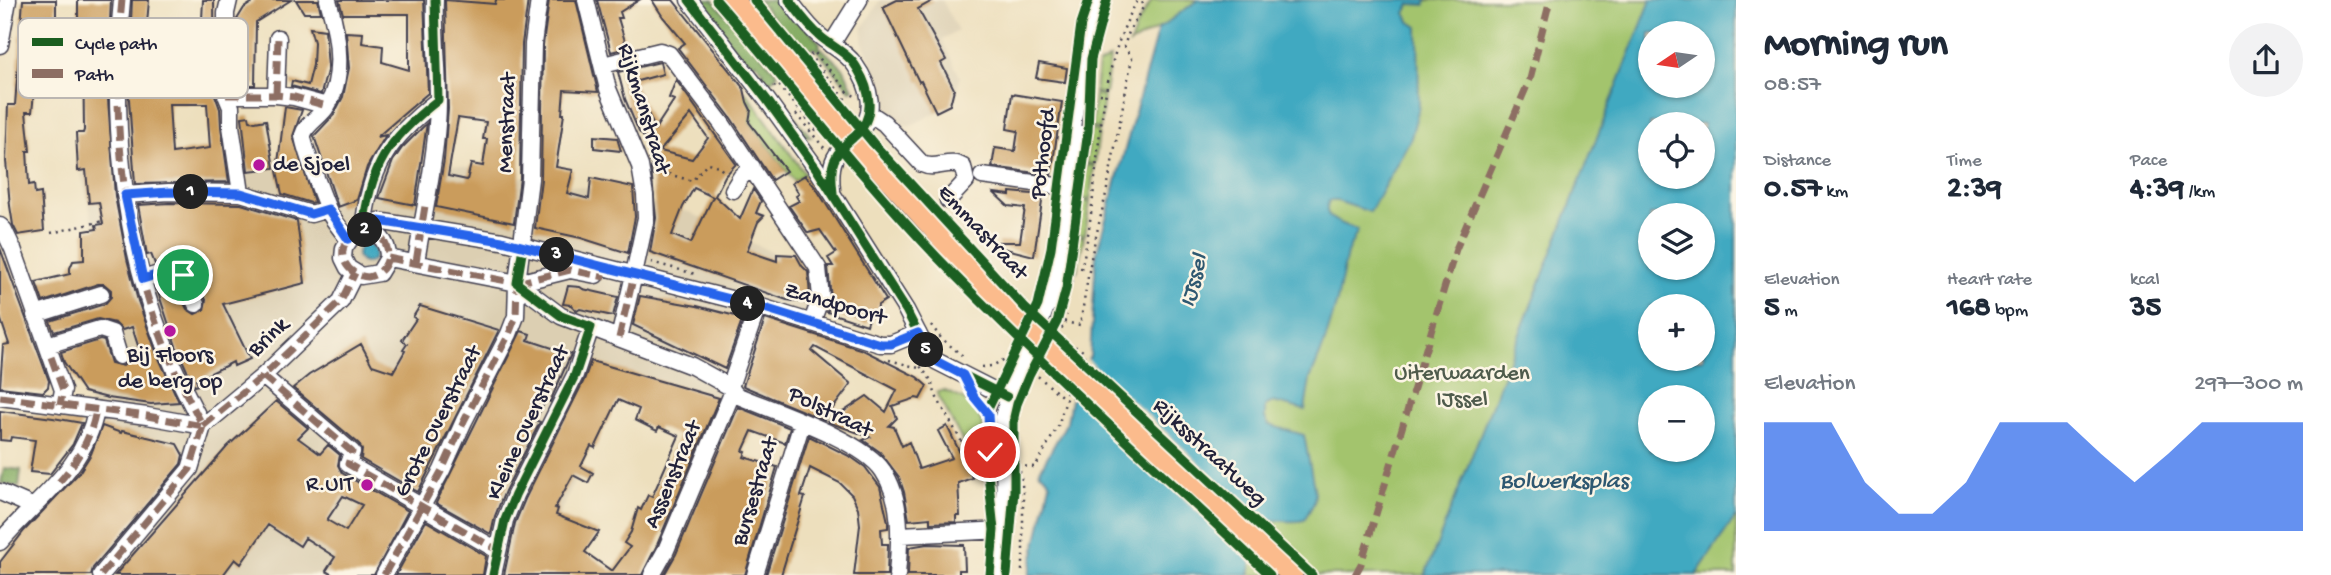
<!DOCTYPE html>
<meta charset="utf-8">
<style>
:root{--surface:#fff;--page:#f2f2f3;--text:#1f2937;--muted:#747a83;--accent:#2563eb}
body{margin:0;font-family:"Gochi Hand",sans-serif;background:var(--page);color:var(--text);height:100vh;display:flex;flex-direction:column;font-size:26px;white-space:nowrap}
*{box-sizing:border-box;margin:0}
p{font-size:23px;color:var(--muted)}
.icon{flex:none;width:38px;height:38px;fill:none;stroke:currentColor;stroke-width:2;stroke-linecap:round;stroke-linejoin:round}
.map{position:relative;flex:1;overflow:hidden}
.panel{display:flex;flex-direction:column;background:var(--surface);width:595px}
.panel>*{flex:none}
.needle{width:46px;rotate:257deg}
.buttons{position:absolute;left:1638px;top:21px;display:grid;gap:14px}
.buttons a{display:grid;place-items:center;width:77px;height:77px;border-radius:50%;background:var(--surface);box-shadow:0 2px 5px #0004;font-size:35px}
.pin{position:absolute;display:grid;place-items:center;width:60px;height:60px;color:#fff;margin:-30px;border:4px solid #fff;border-radius:50%;box-shadow:0 2px 7px #0007}
.km{position:absolute;width:35px;height:35px;margin:-18px;border-radius:50%;background:#222;color:#fff;font-size:19px;line-height:35px;text-align:center}
.round{display:grid;place-items:center;flex:none;width:74px;height:74px;border-radius:37px;background:var(--page)}
.head{display:flex;align-items:center;justify-content:space-between;height:119px;padding:0 28px}
h1{font-size:38px;font-weight:700;line-height:52px}
.figures{display:grid;grid-template-columns:repeat(3,1fr);gap:10px;height:119px;padding:7px 28px}
.figures div{display:grid;align-content:center}
.figures b{font-size:30px;font-weight:700}
.figures small{font-size:19px;font-weight:400}
.figures p{font-size:19px}
.chart{height:196px;padding:14px 28px}
.chart p{display:flex;justify-content:space-between}
.chart svg{width:100%;height:126px;margin-top:7px;fill:var(--accent);opacity:.7}
main{display:flex;flex:1;min-height:0}
.map>svg:first-child{display:block}
.built{fill:#dccfb2}
.green{fill:#a3c46d;stroke:#627354;stroke-width:2;fill-rule:evenodd}
.forest{fill:#82aa60;stroke:#52664e;stroke-width:2}
.water{fill:#41a9c1;stroke:#32667e;stroke-width:2;fill-rule:evenodd}
.pier{fill:#eddfbd}
.building{fill:#ca9c5c;fill-rule:evenodd}
.lines{fill:none;stroke-linecap:round;stroke-linejoin:round}
.minor-casing{stroke:#403e4e;stroke-width:19}
.major-casing{stroke:#403e4e;stroke-width:24}
.path{stroke:#403e4e;stroke-width:2.5;stroke-dasharray:2 5;stroke-linecap:butt}
.minor{stroke:#fff;stroke-width:16}
.major{stroke:#fbbb8c;stroke-width:21}
.major-bridge-casing{stroke:#403e4e;stroke-width:24;stroke-linecap:butt}
.major-bridge{stroke:#fbbb8c;stroke-width:21}
.quiet{stroke:#8d6e63;stroke-width:7;stroke-dasharray:14 7;stroke-linecap:butt}
.cycleway-casing{stroke:#fcf5e5;stroke-width:13}
.cycleway{stroke:#1b5e20;stroke-width:9}
.route-casing{stroke:#fff;stroke-width:14}
.route{stroke:#2563eb;stroke-width:9}
.poi-dot{fill:#b5179e;stroke:#fcf5e5;stroke-width:2.5}
.labels{text-anchor:middle;dominant-baseline:central;stroke-width:5;stroke-linejoin:round;paint-order:stroke}
.street-label{font-size:23px;fill:#22223b;stroke:#fcf5e5}
.poi-label{font-size:23px;fill:#22223b;stroke:#fcf5e5;text-anchor:start}
.park-label{font-size:23px;fill:#4f5b4c;stroke:#fcf5e5}
.water-label{font-size:24px;font-style:italic;fill:#2e5871;stroke:#fcf5e5}
.key{fill:#fcf5e5;stroke:#bbb6b2;stroke-width:2}
.key-label{font-size:19px;fill:#22223b}
</style>
<main>
<div class="map">
<svg width="1736" height="575" viewBox="0 0 1736 575">
<rect width="100%" height="100%" fill="#fcf5e5"/>
<filter id="ink" filterUnits="userSpaceOnUse"><feTurbulence type="fractalNoise" baseFrequency=".0143" numOctaves="2"/><feDisplacementMap in="SourceGraphic" scale="14" xChannelSelector="R" yChannelSelector="G"/><feConvolveMatrix kernelMatrix="1 2 1 2 8 2 1 2 1" color-interpolation-filters="sRGB"/></filter>
<filter id="wash" filterUnits="userSpaceOnUse"><feTurbulence type="fractalNoise" baseFrequency=".00686" numOctaves="4" result="noise"/><feDisplacementMap in="SourceGraphic" scale="28" xChannelSelector="R" yChannelSelector="G"/><feGaussianBlur stdDeviation="1.57" result="paint"/><feColorMatrix in="noise" values="0 0 0 0 0 0 0 0 0 0 0 0 0 0 0 0 0 1.4 0 .05"/><feComposite in="paint" operator="in"/></filter>
<g filter="url(#wash)">
<rect width="100%" height="100%" fill="#eddfbd"/>
<path class="built" d="M880,0H942L958,31L942,40L960,77L954,103L910,126L894,121L862,40L863,27Z
M89,33L145,36L154,166L205,164L256,158L352,155L454,165L581,187L689,212L816,274L811,304L749,440L614,396L531,575H39L124,463L93,444L84,354L121,334L81,174Z"/>
<path class="green" d="M1152,0H1198L1170,22L1130,44L1137,25Z
M1406,0H1736V575H1251L1249,573L1262,521L1263,405L1321,203ZM1650,33H1703V86H1650ZM1650,124H1703V177H1650ZM1650,215H1703V268H1650ZM1650,306H1703V359H1650ZM1650,397H1703V450H1650Z
M1110,58L1105,94L1095,92L1098,65Z
M746,92L805,174L794,181L748,119L752,115L750,103L745,100H738Z
M1095,94L1104,96L1100,129L1091,127Z
M1090,130L1099,131L1095,164L1086,163Z
M1086,165L1094,166L1090,200L1082,199Z
M1082,201L1090,202L1085,235L1077,234Z
M1077,236L1084,237L1077,271L1073,270Z
M943,390C973,403 979,404 985,438H979V442H985V452L973,461L937,393Z"/>
<path class="forest" d="M696,0H713L778,74L770,82V86L811,137L803,136L754,74L756,71L759,75L764,72L756,62L751,65L754,69L752,71Z
M758,0H783L820,43L819,46L844,69L853,89L850,90L816,49L811,48L802,54Z
M4,468L21,470L19,487L1,483Z"/>
<path class="water" d="M1198,0H1427L1425,5L1410,4L1405,13L1409,21L1418,27L1419,107L1411,138L1370,212L1337,201H1329C1319,220 1345,224 1358,230L1347,253L1337,301L1324,345L1310,379L1305,410L1273,402L1265,406V418L1269,425L1304,435L1315,493L1314,503L1304,520C1290,524 1277,518 1262,521L1249,574L1029,575L1050,484L1047,478L1039,472L1067,422L1071,400L1076,396V372L1090,357L1096,255L1158,29Z
M1651,0H1736V516L1696,575H1425ZM1650,33H1703V86H1650ZM1650,124H1703V177H1650ZM1703,215V268H1650V215ZM1650,306H1703V359H1650ZM1650,397H1703V450H1650Z
M357 254a9 9 0 1 1 18 0a9 9 0 1 1-18 0Z"/>
<path class="pier" d="M1085,357L1265,524L1255,566L1068,389L1067,385L1075,376L1073,370Z"/>
<g id="blocks">
<path class="building" d="M23,0H56V45H37L33,103L32,112H26L30,151H27L29,185L34,184L35,194L41,193L44,231L18,235L13,225L10,206L6,161L8,105H15Z
M78,0H111L107,86L115,196L127,259L138,301L157,354L179,402L151,404L108,398L84,392L64,362L61,352L100,340L104,341L111,363L123,366L128,360L141,355L132,327L122,330L115,323L98,319L54,332L50,321L105,304L111,297V290L104,284H98L43,302L36,282L70,274V268L73,261L84,260V231L97,229L96,225L103,224L99,202L89,203L86,170L78,171L76,133H83L84,130L83,44H87L92,25L88,24V21L78,20Z
M132,0H149L146,35L167,36L169,19L202,20L203,0H214L215,95L220,109L221,127L229,182L135,184L128,85ZM180,64L208,69L207,92H178ZM169,104H207L210,148L172,153Z
M253,0H291L256,22L255,85H236V21L244,8L253,2Z
M296,0H318L321,13H304Z
M339,0H424L428,93L377,137L386,135L367,167L357,200L338,207L314,136L333,116L343,97L349,68L346,32L363,33L362,43L383,46L382,62L409,70V14H343Z
M445,0L495,4L496,0H528L522,44L520,178L514,223L436,207L444,160L448,109ZM458,118L486,122L483,139H487L483,166L471,164L467,180L448,176Z
M549,0H576L598,92L564,90L562,114H564L556,167L573,170L567,193L589,199L591,178L633,187L635,217L628,253L581,238L535,228L541,179L543,45Z
M597,0H639L620,12L622,18H618L627,48L611,52Z
M652,0H673L744,89L747,102L751,110L749,122L786,171L772,180L731,118L678,48L685,43L663,17Z
M897,0H934L918,9L946,60L941,63L954,89L950,105L936,112L921,81L919,82L883,7Z
M310,28L325,30L328,67L321,94L291,86L292,81L308,85L313,65L314,42Z
M660,62L663,74L634,82L655,129L674,100L669,98L676,80L736,164L725,176L715,196L740,219L753,189L761,201L756,213L764,216L758,222L747,251L777,261V254L796,255L802,266L808,272L810,296L808,303L787,300L650,252L656,218L651,169L656,150L639,132L625,99L618,72ZM691,114L708,138L692,159L660,151ZM694,188L713,197L691,243L672,235L683,207Z
M1039,63L1067,68L1065,82L1036,78Z
M1012,94L1062,102L1051,175L992,167L995,148L1015,151L1018,131L1007,129Z
M285,107L302,110L293,136L314,202L311,203L282,194L277,171Z
M249,116L250,121L255,122L266,120L274,168L248,171L242,117Z
M427,123L415,205L379,198L393,161L402,148Z
M594,136L617,138L621,151L594,148Z
M805,175L816,188L886,300L878,305L877,313L870,315L867,325L827,312L834,300H831L828,266H833L828,258L836,253L820,230L808,233L789,206L799,201L796,196L799,194L792,183Z
M1010,192L1043,195L1034,256L998,247V242H1020L1025,208L1008,206L994,193L1010,195Z
M169,203L241,204L297,221L299,237L305,283L223,304L250,359L234,366L233,362L217,370L196,380L198,385L194,386L176,346L156,286L173,281L187,309L195,314L204,310L206,300L185,260L175,258L155,264L151,254L147,255L138,205Z
M0,248L49,381L48,387L43,392L0,387L3,345L9,344L0,317Z
M568,286L580,287L583,289L618,297L613,316L580,309L577,311L571,305L563,304Z
M640,296L697,306L743,318L725,369L633,325Z
M420,306L499,330L418,492L361,459L362,450L359,444L293,388L309,375L361,344L372,365L393,372L405,351L403,350L407,344L402,340L416,319L413,317Z
M765,319L863,350L917,377L927,386L920,399L916,398L892,406L897,418L889,426L894,427L902,446L909,442L919,469L952,458L938,431L947,426L961,455L963,454L972,478L958,483L960,516H956V522L930,523V518L909,520L904,492L899,477L880,452L863,440L870,437L828,422L867,396L886,412L897,390L815,347L812,351L851,384L824,420L743,386Z
M521,331L530,334L528,340L571,354L550,402L546,400L535,420L540,422L505,491L495,516L491,534L436,503Z
M591,361L719,398L657,545L642,575H504L515,523L525,499L584,380ZM618,400L639,409L635,420L657,431L659,427L679,436L652,497L648,495L641,510L638,508L631,532L624,543L630,547L612,571L585,552L599,532L556,515L558,509L555,508L573,475L588,483L593,473L581,466L591,446L595,448Z
M276,401L308,428L298,438L320,454L328,445L340,455L338,465L342,473L408,511L374,575H333L326,571L335,557L305,538L300,546L268,525L241,564L235,559L223,575H115L227,447ZM343,496L362,505L346,531L327,520Z
M738,407L790,428L785,443L752,431L743,451L746,452L744,457L777,467L745,575H664L676,554Z
M0,411L53,418L82,423L73,444L50,474L30,472L35,440L11,437L10,441L0,440Z
M102,426L121,433L122,431L177,444L183,455L181,464L93,568L91,575H0V562L24,531L79,473L91,454Z
M809,436L851,457L865,467L880,487L888,522V528L881,529L882,544H888L887,575H854L860,525L858,508L852,495L840,483L810,468L801,496L805,497L781,575H766Z
M426,521L486,556L483,575H396Z
M927,544L964,545L965,570H959V575H908L909,547Z"/>
</g>
</g>
<g filter="url(#ink)">
<use href="#blocks" fill-opacity="0" stroke="#403e4e" stroke-width="2"/>
<g class="lines">
<g class="minor-casing">
<path id="minor" d="M122,0C111,112 121,233 162,339C173,369 188,398 203,426
M229,0L226,13V95L231,107V126L241,193
M328,0C338,33 346,75 327,106C321,117 306,123 303,135C302,143 325,202 329,212C334,222 342,230 348,239
M586,0L608,89L640,166L645,195L646,218L632,283
M689,0L767,100L816,168L906,310L926,349L936,361L1009,398
M789,0C799,13 808,27 821,37C832,46 847,53 855,65C870,86 878,114 857,134C849,142 840,148 835,158C830,168 831,180 832,190
M0,45L8,0
M831,45L859,0
M603,65L660,51L669,54L722,124L818,268L821,297L812,322
M226,95H276L294,97L327,106
M276,95L278,38
M869,113L884,123L922,164C936,171 949,158 963,167L966,181L948,200
M982,176L1064,187
M733,190L741,177L752,167
M125,195L169,192L241,193L311,214L328,209
M0,226L4,230L13,249L63,390L60,405
M363,231C379,231 388,242 388,258L379,273L361,276L348,268L343,258L344,248L353,235L378,221L502,241L758,306L880,344H891L918,333
M363,231C369,167 388,139 438,100
M388,258L517,283L561,316L692,366L730,387L736,395C771,410 863,440 883,471C903,500 900,541 897,575
M416,262C423,216 434,170 437,124C441,82 433,41 435,0
M143,279L178,268L196,304
M517,283L570,270L596,275
M1058,303L1064,280L1081,134
M35,315L101,294
M619,338L632,283
M47,345L100,329L112,333L119,356
M263,376L352,452L348,464L497,550
M730,387L758,306
M0,397L147,416L203,426
M203,426L263,376L341,301L355,273
M0,492L32,506
M900,535L1004,530
M0,542C35,500 86,468 96,410
M101,575L190,469L203,426
M384,575L442,470L464,421L509,334L516,316L517,283L530,179L533,44L539,0
M493,575L505,520L515,495L575,375L591,327
M652,575L666,550L733,391
M755,575L802,423
M999,575L1005,507L1003,417L1017,369L1042,318L1048,300C1070,201 1066,97 1099,0"/>
</g>
<g class="major-casing">
<path id="major" d="M733,0L841,125
M1071,368L1292,575"/>
</g>
<path class="path" d="M774,87L778,84L816,130L824,129
M1093,93L1107,95
M847,106L846,100L811,57V53H815L849,93L855,96
M796,114L825,149
M655,170L692,181L708,163L718,166L726,174
M51,233L103,221
M651,262L695,274
M1081,269C1103,181 1091,79 1138,0
M1064,322L1080,325L1092,253L1106,194L1132,58L1124,46L1130,29L1144,6L1141,0
M931,325L941,338L964,357
M1059,335L1067,315
M1075,347H1078L1085,353L1084,358
M889,360L919,368
M916,361L931,380L936,396L991,494
M982,367L992,366L1005,359
M1031,374L1042,364
M1064,382L1060,386L1070,397H1073
M1018,466L1035,467L1058,426L1066,400L1039,377L1029,375
M1020,471L1023,492V564L1021,575"/>
<use href="#minor" class="minor"/>
<use href="#major" class="major"/>
<g class="major-bridge-casing">
<path id="major-bridge" d="M841,125L969,268L1071,368"/>
</g>
<use href="#major-bridge" class="major-bridge"/>
<path class="quiet" d="M122,0C111,112 121,233 162,339C173,369 188,398 203,426
M226,95H276L294,97L327,106
M276,95L278,38
M125,195L169,192L241,193
M328,209L348,239
M364,231C393,232 397,271 368,277C347,276 333,252 351,236C355,233 361,231 366,229
M388,258L517,283L521,287
M416,262L425,206
M517,283L570,270L605,277
M619,338L632,283
M51,357L63,390L60,405
M263,376L352,452L348,464L497,550
M0,397L147,416L203,426
M203,426L263,376L341,301L355,273
M59,482C77,462 92,436 96,410
M101,575L190,469L203,426
M384,575L442,470L464,421L509,334L516,316L517,282
M1355,575L1361,564L1456,249L1530,79L1550,0"/>
<g class="cycleway-casing">
<path id="cycleway" d="M689,0L767,100L816,168L906,310L926,349L936,361L1007,397
M716,0C790,85 859,175 937,257C1043,367 1159,470 1270,575
M754,0L873,143L1025,308L1312,575
M789,0C799,13 808,26 821,37C833,47 849,54 857,68C871,91 876,117 855,136C847,143 838,150 834,161C830,171 832,182 833,193
M363,231L378,221L502,241L758,306L880,344H891L918,333
M363,231C369,167 388,139 438,100L435,0
M493,575L505,520L515,495L575,375L591,327L561,316L517,283L523,247
M990,575L994,530L987,464L990,452L988,409L1038,305L1051,248L1081,24L1089,0
M1007,575L1014,491V417L1017,404L1029,375L1057,322L1066,289L1088,131L1091,59L1107,0"/>
</g>
<use href="#cycleway" class="cycleway"/>
</g>
</g>
<g class="lines" filter="url(#ink)">
<g class="route-casing">
<path id="route" d="M183,275L178,268L143,279L125,195L169,192L241,193L311,214L328,209L348,239L379,221L502,241L758,306L880,344H891L918,333L926,349L936,361L963,375L974,397L988,414L990,452"/>
</g>
<use href="#route" class="route"/>
</g>
<g class="poi-dot">
<circle cx="259" cy="165" r="7"/>
<circle cx="170" cy="331" r="7"/>
<circle cx="367" cy="485" r="7"/>
</g>
<g class="labels">
<g class="street-label">
<text transform="translate(643 109) rotate(73)">Rijkmanstraat</text>
<text transform="translate(508 123) rotate(-88)">Menstraat</text>
<text transform="translate(1044 154) rotate(-83)">Pothoofd</text>
<text transform="translate(982 233) rotate(47)">Emmastraat</text>
<text transform="translate(835 305) rotate(16)">Zandpoort</text>
<text transform="translate(269 338) rotate(-43)">Brink</text>
<text transform="translate(830 413) rotate(26)">Polstraat</text>
<text transform="translate(439 422) rotate(-63)">Grote Overstraat</text>
<text transform="translate(529 423) rotate(-65)">Kleine Overstraat</text>
<text transform="translate(1209 453) rotate(43)">Rijksstraatweg</text>
<text transform="translate(674 475) rotate(-67)">Assenstraat</text>
<text transform="translate(756 492) rotate(-73)">Bursestraat</text>
</g>
<g class="poi-label">
<text x="273" y="165">de Sjoel</text>
<text x="170" y="356" text-anchor="middle">Bij Floors<tspan x="170" dy="26">de berg op</tspan></text>
<text x="353" y="485" text-anchor="end">R.UIT</text>
</g>
<g class="park-label">
<text x="1462" y="374">Uiterwaarden<tspan x="1462" dy="26">IJssel</tspan></text>
</g>
<g class="water-label">
<text transform="translate(1195 281) rotate(-75)">IJssel</text>
<text x="1564" y="482">Bolwerksplas</text>
</g>
</g>
<rect x="18" y="18" width="230" height="80" rx="10" class="key"/>
<rect x="32" y="38" width="31" height="8" fill="#1b5e20"/>
<rect x="32" y="69" width="31" height="9" fill="#8d6e63"/>
<g class="key-label">
<text x="75" y="49">Cycle path</text>
<text x="75" y="80">Path</text>
</g>
</svg>
<div class="buttons">
<a><svg class="needle" viewBox="-14 -14 28 28"><path d="M0-13l5 13h-10z" fill="#e53935"/><path d="M0 13l5-13h-10z" fill="#747a83"/></svg></a>
<a><svg class="icon" aria-label="locate" viewBox="0 0 24 24"><circle cx="12" cy="12" r="6"/><path d="M12 2v4M12 18v4M2 12h4M18 12h4"/></svg></a>
<a><svg class="icon" aria-label="layers" viewBox="0 0 24 24"><path d="M12 4l9 5-9 5-9-5zM3 14l9 5 9-5"/></svg></a>
<a>+</a>
<a>−</a>
</div>
<div class="pin" style="left:183px;top:275px;background:#1e9e55"><svg class="icon" aria-label="arrive" viewBox="0 0 24 24"><path d="M6 21V4h12l-3 4 3 4H6"/></svg></div>
<div class="pin" style="left:990px;top:452px;background:#d93025"><svg class="icon" aria-label="check" viewBox="0 0 24 24"><path d="M5 12l5 5 9-10"/></svg></div>
<b class="km" style="left:191px;top:192px">1</b>
<b class="km" style="left:365px;top:230px">2</b>
<b class="km" style="left:557px;top:255px">3</b>
<b class="km" style="left:748px;top:304px">4</b>
<b class="km" style="left:926px;top:350px">5</b>
</div>
<section class="panel">
<div class="head"><div><h1>Morning run</h1><p>08:57</p></div><a class="round"><svg class="icon" aria-label="share" viewBox="0 0 24 24"><path d="M12 15V3M7 8l5-5 5 5M5 13v7h14v-7"/></svg></a></div>
<div class="figures">
<div><p>Distance</p><b>0.57<small> km</small></b></div>
<div><p>Time</p><b>2:39</b></div>
<div><p>Pace</p><b>4:39<small> /km</small></b></div>
</div>
<div class="figures">
<div><p>Elevation</p><b>5<small> m</small></b></div>
<div><p>Heart rate</p><b>168<small> bpm</small></b></div>
<div><p>kcal</p><b>35</b></div>
</div>
<div class="chart"><p><span>Elevation</span>297–300 m</p>
<svg viewBox="0 0 160 44" preserveAspectRatio="none"><path d="M0 44V6L10 6L20 6L30 27L40 38L50 38L60 27L70 6L80 6L90 6L100 17L110 27L120 17L130 6L140 6L150 6L160 6V44z"/></svg>
</div>
</section>
</main>
